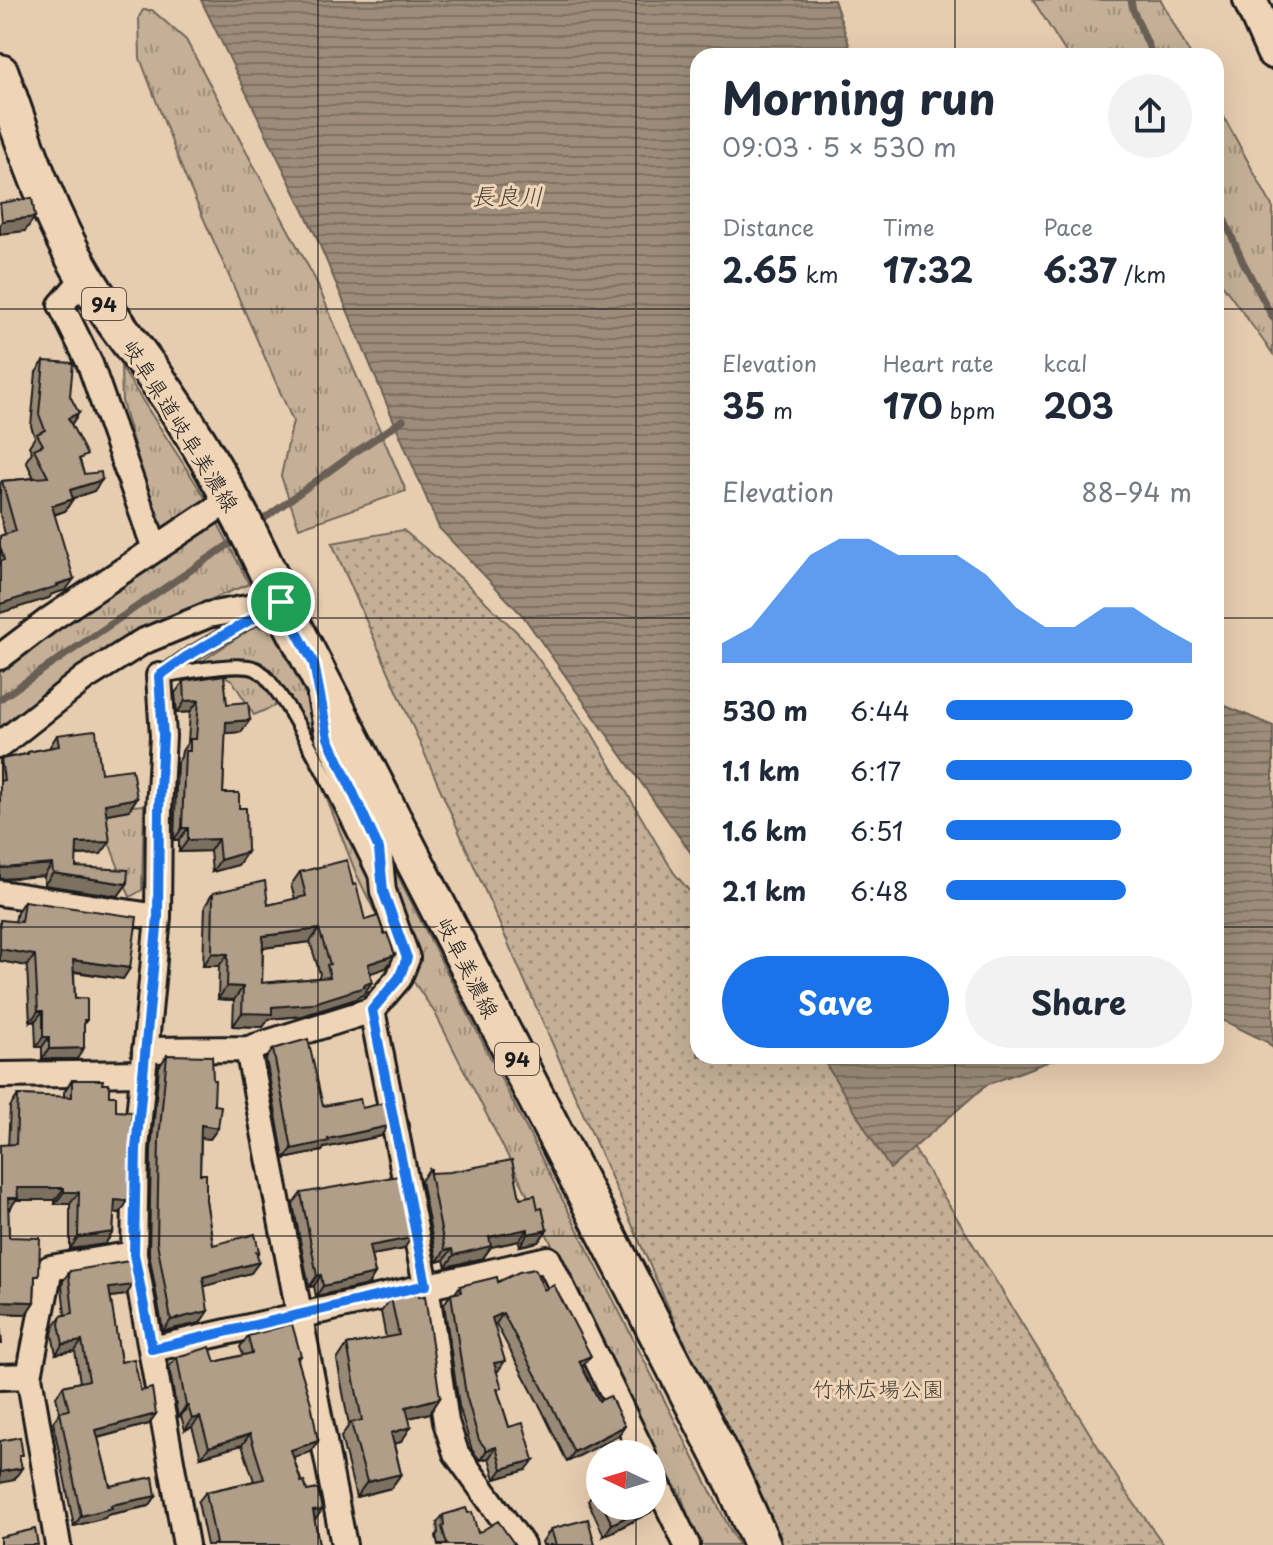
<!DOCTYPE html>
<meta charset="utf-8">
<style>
:root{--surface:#fff;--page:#f2f2f3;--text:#1f2937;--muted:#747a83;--accent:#1a73e8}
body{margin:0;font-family:"Playpen Sans","Klee One",sans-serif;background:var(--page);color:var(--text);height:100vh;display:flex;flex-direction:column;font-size:30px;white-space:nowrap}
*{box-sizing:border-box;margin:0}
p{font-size:26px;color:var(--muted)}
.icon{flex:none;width:44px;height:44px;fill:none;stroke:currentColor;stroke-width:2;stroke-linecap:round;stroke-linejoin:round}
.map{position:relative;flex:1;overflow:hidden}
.drawer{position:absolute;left:690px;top:48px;width:534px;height:1016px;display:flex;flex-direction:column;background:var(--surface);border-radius:24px;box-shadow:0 8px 32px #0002}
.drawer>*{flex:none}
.needle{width:52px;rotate:274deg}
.fabs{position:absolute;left:586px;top:1440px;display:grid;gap:16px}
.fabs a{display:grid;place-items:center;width:80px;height:80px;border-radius:50%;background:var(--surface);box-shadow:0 8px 32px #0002;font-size:40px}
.pin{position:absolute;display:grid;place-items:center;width:68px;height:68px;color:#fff;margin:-34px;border:4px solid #fff;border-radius:50%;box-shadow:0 2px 8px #0007}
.round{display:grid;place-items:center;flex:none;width:84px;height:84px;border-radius:42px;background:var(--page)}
.headline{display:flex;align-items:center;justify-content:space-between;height:136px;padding:0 32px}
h1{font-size:44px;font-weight:700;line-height:60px}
.stats{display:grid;grid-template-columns:repeat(3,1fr);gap:12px;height:136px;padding:8px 32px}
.stats div{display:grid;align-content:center}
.stats b{font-size:34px;font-weight:700}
.stats small{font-size:22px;font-weight:400}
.stats p{font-size:22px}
.chart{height:224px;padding:16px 32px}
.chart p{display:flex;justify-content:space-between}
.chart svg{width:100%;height:144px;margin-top:8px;fill:var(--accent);opacity:.7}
.action{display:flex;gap:16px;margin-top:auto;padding:16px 32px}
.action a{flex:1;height:92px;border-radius:48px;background:var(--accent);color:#fff;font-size:32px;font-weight:700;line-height:92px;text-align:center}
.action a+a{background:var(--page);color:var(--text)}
ul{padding:0 32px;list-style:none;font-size:26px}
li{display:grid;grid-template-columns:128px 96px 1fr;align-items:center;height:60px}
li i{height:20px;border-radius:10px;background:var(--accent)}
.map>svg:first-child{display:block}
.grass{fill:url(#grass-tufts);stroke:#70665a;stroke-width:2}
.park{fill:url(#park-dots);stroke:#70665a;stroke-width:2}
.water{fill:url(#water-rules);stroke:#695f54;stroke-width:2}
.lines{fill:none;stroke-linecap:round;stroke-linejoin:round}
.stream{stroke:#695f54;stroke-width:7}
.lane-casing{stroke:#1c1c1c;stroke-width:18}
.street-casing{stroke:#1c1c1c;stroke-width:30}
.secondary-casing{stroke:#1c1c1c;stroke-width:38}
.primary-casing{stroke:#1c1c1c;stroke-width:42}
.lane{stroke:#efd4b6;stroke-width:12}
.street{stroke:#efd4b6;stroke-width:24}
.secondary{stroke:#efd4b6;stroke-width:32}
.primary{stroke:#efd4b6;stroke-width:36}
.wall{fill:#988876;stroke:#1c1c1c;stroke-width:2;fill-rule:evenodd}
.shaded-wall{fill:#7c6f60;stroke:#1c1c1c;stroke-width:2}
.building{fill:#b19e89;stroke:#1c1c1c;stroke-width:2;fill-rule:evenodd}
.route-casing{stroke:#fff;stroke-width:16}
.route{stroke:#1a73e8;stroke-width:10}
.grid{fill:none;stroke:#1c1c1c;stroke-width:2;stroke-opacity:0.55}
.labels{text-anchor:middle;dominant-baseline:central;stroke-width:6;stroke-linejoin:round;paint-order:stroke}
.shield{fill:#efd4b6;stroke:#5b534a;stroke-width:2}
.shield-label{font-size:20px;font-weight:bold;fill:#1c1c1c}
.street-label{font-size:22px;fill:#1c1c1c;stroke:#efd4b6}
.park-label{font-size:22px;fill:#46413b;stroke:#efd4b6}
.water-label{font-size:24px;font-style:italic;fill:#49433d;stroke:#efd4b6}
</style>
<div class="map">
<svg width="1273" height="1545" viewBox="0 0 1273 1545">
<defs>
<pattern id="grass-tufts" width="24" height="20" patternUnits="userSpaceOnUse" patternTransform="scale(2)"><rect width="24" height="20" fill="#c5b097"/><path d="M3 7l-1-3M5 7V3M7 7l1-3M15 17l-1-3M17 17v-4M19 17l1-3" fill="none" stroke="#9f8e7a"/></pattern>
<pattern id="park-dots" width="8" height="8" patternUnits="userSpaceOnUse" patternTransform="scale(2)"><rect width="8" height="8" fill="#c5b097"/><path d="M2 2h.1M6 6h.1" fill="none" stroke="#9f8e7a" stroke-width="1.8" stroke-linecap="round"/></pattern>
<pattern id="water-rules" width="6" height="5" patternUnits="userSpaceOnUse" patternTransform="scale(2)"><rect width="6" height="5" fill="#9c8c79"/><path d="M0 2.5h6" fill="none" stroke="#7e7262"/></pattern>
</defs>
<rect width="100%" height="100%" fill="#e7cdb0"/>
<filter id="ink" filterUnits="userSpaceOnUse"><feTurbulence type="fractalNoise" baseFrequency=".0125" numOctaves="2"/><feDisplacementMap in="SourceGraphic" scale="16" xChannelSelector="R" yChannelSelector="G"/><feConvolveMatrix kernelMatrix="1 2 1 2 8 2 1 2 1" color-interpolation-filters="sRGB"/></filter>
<g filter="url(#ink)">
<path class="grass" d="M1033,0H1161L1191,56H1068Z
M143,10H152L186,40L315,279L406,491L299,528L281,476L293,421L184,174L140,58L139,17Z
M1216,102L1273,208V354L1216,276Z
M121,367L204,496L249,584L148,625L0,730V670L166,556L126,417L122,401Z
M255,626L273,630L738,1545H698L681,1495L659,1462L522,1184L435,1013L396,956L356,873L288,700L254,715L232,680L199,663Z
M144,805L142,890L130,897L96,809Z"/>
<path class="park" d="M403,530L461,578L522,637L590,730L674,873L698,901V1056H833L915,1150L1124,1489L1164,1545H780L681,1336L332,543Z"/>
<path class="water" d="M201,0H834L853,56H698V863L523,616L439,528L316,236Z
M1216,702L1273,726V1048L1267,1042L1216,1017Z
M821,1056H1063L986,1085L890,1169Z"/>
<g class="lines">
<path class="stream" d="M1131,0L1133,10L1153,56
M1216,201L1243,262L1273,318
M257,524L357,451L403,420
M0,699L240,537"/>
<g class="lane-casing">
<path id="lane" d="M162,674L186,657L262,613
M159,676C181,673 238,661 256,669C284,682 357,839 375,875"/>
</g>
<g class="street-casing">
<path id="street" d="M85,277L61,305L90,364L155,549
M0,657L49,620L230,499
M159,676L163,736L159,810L158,917L136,1149L134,1254L186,1545
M320,696L328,738L379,849L383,891L407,958L399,978L372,1010
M0,745L85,678L142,642L208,615L281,602
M0,893L158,917
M248,1049L344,1545
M145,1050L248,1049L372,1010L426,1285L446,1422L456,1453L522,1545
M0,1075L143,1073
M152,1349L548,1259L643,1454
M29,1376L50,1268L134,1254
M0,1377L29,1376L58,1545
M652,1473L687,1545"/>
</g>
<g class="secondary-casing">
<path id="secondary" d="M1250,0L1273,52"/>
</g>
<g class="primary-casing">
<path id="primary" d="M0,73C24,142 47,212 84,275C112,323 151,367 181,415C219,474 253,537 281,602L733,1480L762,1545"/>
</g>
<use href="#lane" class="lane"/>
<use href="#street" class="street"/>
<use href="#secondary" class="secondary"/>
<use href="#primary" class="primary"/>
</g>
<path class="wall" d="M44,361L70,396L71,424L81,464L84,474L94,491L73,498L65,511L54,515L66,590L52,594L49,598L0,613V536L5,534L0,515V484L2,481L34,478L26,461L32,452L29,446L35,437L31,426L36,372Z
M184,681L227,704L241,732L225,733L223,793L239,808L247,852L238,865L212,872L210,851L179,852V840H174L177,763L181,757L182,751L188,742L190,712L177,713L175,693Z
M57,735L101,773L137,798L129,810L106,814L101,854L76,855V867L127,884L118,896L44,885V876L0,879V761L1,759L26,754L28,752L49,748Z
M300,872L353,885L365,920L384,934L395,955L386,968L370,973L372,982L363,995L358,997L356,999L302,1016L269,1019L263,1027L233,1026L234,1000L218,999L219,966H203L205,906L213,893L268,905L295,899L291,885ZM310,942L320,974L318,978L262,983L263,948Z
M24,901L130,968L123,979L74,972L75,999L87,1020L84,1024L77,1059H42V1047H36L35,1021L30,1022L27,966L0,961V920L15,922L17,912Z
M273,1049L323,1106L362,1108L381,1136L324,1148L322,1151L284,1159L266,1059Z
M167,1055L214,1105L218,1128L210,1139L201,1138L200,1174L206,1200L213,1245L259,1251L257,1255L259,1262L251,1273L204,1286L200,1323L163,1331L149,1253L151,1150L159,1067Z
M72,1080L102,1084L109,1096L120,1213L114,1212L113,1232L105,1244L70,1249V1204H55V1200H16L8,1210L9,1237L35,1281L34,1302L26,1314L0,1313L10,1107L18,1095L64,1097V1092Z
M429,1169L431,1173L520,1198L538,1209L547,1230L538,1242L520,1246L519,1241L491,1247L483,1258L446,1267L444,1260L437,1262L421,1181Z
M301,1193L404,1249L371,1255L375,1274L368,1285L316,1296L314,1286L309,1287L293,1204Z
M70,1271L126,1295L110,1297L121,1362L149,1424L98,1438L110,1486L156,1496L149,1506L107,1515L105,1518L74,1526L53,1422L60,1412L56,1397L63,1386L80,1382L75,1351L56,1354L52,1334L54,1326L61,1316L65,1315L62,1286L63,1281Z
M498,1282L544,1290L583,1366L582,1367L599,1401L625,1426L618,1436L567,1462L542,1410L496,1324H494L498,1392L509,1427L526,1470L495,1479L489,1458L480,1460L472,1450L459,1406L444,1304L451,1294L455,1293L460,1286Z
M391,1298L440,1398L430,1413L409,1418L401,1442L394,1444L401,1474L391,1488L356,1497L341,1437L349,1425L337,1360L347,1345L386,1338L381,1312Z
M248,1336L301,1356L298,1360L318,1441L311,1452L293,1457L315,1520L319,1545H207L198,1502L206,1492L254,1481L242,1445L201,1457L192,1427L185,1430L181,1416L178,1417L169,1367L177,1357L215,1362L243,1355L240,1347Z
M600,1488V1506H652L651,1512L604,1536L588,1501L596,1490Z
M468,1513L478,1533L515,1545H438L436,1536L438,1533L437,1523L443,1515Z
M551,1529L595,1545H543L542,1542Z"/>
<path class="shaded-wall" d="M35,217L25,231L0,234V224L2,221Z
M79,413L71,425L68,418Z
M102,480L94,491L62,502L70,490Z
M73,499L65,511L43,518L52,506Z
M74,579L66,590L52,594L49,598L0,613V604Z
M199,700L190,712L177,713L185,701Z
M250,720L241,732L217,734L226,722Z
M137,798L129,810L96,816L105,804Z
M182,828H188L179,840H174Z
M218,839L210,851L179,852L188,840Z
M110,842L101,854L68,855L77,843Z
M247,852L238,865L212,872L220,860Z
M52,864L44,876L0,879V869L1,868Z
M53,873L127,884L118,896L44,885Z
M319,929L310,942L254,949L263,936Z
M0,949L35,955L27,966L0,961Z
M212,953L228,954L219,966H203Z
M395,955L386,968L359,977L368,964Z
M73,960L130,968L123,979L66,970Z
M372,982L363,995L358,997L356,999L302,1016L269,1019L263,1027L233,1026L242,1013Z
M227,986L243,987L234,1000L218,999Z
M38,1011H43L35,1021L30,1022Z
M43,1037H49L42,1047H36Z
M84,1048L77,1059H42L49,1049Z
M201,1125L218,1128L210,1139L193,1137Z
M388,1126L381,1136L324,1148L322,1151L284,1159L292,1149L328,1139Z
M17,1188H64L55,1200H16L9,1210H0L8,1198Z
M64,1192H79L70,1204H55Z
M115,1200L128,1201L120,1213L107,1212Z
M528,1229L519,1241L491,1247L483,1258L446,1267L454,1255L489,1237Z
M547,1230L538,1242L520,1246L528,1234Z
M113,1232L105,1244L70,1249L78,1237Z
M411,1238L404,1249L361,1257L369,1246Z
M452,1249L444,1260L437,1262L445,1250Z
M259,1262L251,1273L195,1289L203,1277Z
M375,1274L368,1285L316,1296L323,1286Z
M321,1275L314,1286L309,1287L317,1276Z
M133,1285L126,1295L102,1298L109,1288Z
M0,1301L34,1302L26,1314L0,1313Z
M208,1311L200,1323L163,1331L171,1320Z
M503,1313L496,1324L485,1328L492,1318Z
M82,1341L75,1351L56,1354L63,1344Z
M591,1356L583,1366L572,1371L579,1361Z
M505,1361L498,1371L487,1373L494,1363Z
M440,1398L430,1413L396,1421L406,1407Z
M186,1406H188L181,1416L178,1417Z
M156,1414L149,1424L89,1440L96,1430Z
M200,1417L192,1427L185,1430L192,1419Z
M625,1426L618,1436L567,1462L574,1452Z
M411,1427L401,1442L380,1447L391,1433Z
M250,1434L242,1445L201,1457L209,1447Z
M318,1441L311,1452L283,1460L291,1450Z
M496,1447L489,1458L480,1460L487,1450Z
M534,1460L526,1470L495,1479L502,1469Z
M22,1468L14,1480L0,1483V1472Z
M401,1474L391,1488L356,1497L367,1482Z
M156,1496L149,1506L107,1515L105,1518L74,1526L81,1516L111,1505Z
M659,1501L651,1512L604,1536L612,1524L649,1506H652V1505Z
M322,1510L315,1520L313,1511Z"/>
<path class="building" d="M32,198L35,217L2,221L0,203Z
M44,361L73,363L70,396L79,413L68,418L87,455L79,459L84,474L101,472L102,480L70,490L73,499L52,506L74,579L57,584L58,586L0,604V561L4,560L0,546V536L16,531L2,481L48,477L34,449L43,445L37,434L45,430L39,414Z
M224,675L227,704L248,702L250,720L226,722L223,793H239V808H246L247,852L220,860L218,839L188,840V828H182L185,751H190V739H196L199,700L185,701L184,681Z
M94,730L96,731L101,773L132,769L137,798L105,804L110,842L77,843L76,867L128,870L127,884L53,873L52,864L1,868L0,854V781L4,780L1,759L28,754V752L59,746L57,735Z
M347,860L353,885L356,884L365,920L378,916L384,934L387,933L395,955L368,964L372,982L364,985L365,987L311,1004L272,1007V1014L242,1013L243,987L227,986L228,954L212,953L213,893L265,881L268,905L306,896L300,872ZM319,929L330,964L327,965L330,977L262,983L263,936Z
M24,901L137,917L130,968L73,960L75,999L87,998V1020H84V1048L49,1049V1037H43V1011H38L35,955L0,949V920L21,922Z
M308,1039L323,1106L360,1099L362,1108L384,1103L388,1126L328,1139L329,1141L292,1149L273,1049Z
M167,1055L212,1056L213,1080H215L214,1105L221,1106L218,1128L201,1125L200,1174H206V1200L213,1245L255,1234L259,1251L256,1252L259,1262L203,1277L208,1311L171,1320L157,1242L159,1139Z
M72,1080H103L102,1084H109V1096H116V1111L132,1112L128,1201L115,1200L113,1232L78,1237L79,1192H64V1188H17L18,1198H8L9,1237L40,1238L39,1276H35L34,1302L0,1301V1145L16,1144L18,1095L72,1097Z
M512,1160L520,1198L535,1195L538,1209L542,1208L547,1230L528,1234V1229L489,1237L491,1246L454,1255L452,1249L445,1250L429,1169H431V1173L450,1172Z
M399,1176L411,1238L369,1246L375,1274L323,1286L321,1275L317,1276L301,1193Z
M129,1261L133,1285L109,1288L121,1362L134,1359L141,1391L152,1388L156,1414L96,1430L110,1486L153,1477L156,1496L111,1505L112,1508L81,1516L60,1412L69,1410L63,1386L89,1380L82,1341L63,1344L59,1324L61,1316L73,1313L69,1276L70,1271Z
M535,1269L544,1290L554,1285L591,1356L579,1361L599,1401L610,1396L625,1426L574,1452L549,1400L503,1313L492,1318L505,1361L494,1363L502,1388L497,1389L509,1427L523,1423L534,1460L502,1469L496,1447L487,1450L479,1440L466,1395L451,1294L461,1292L460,1286L497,1277L498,1282L519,1272Z
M416,1292V1294L419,1293V1297L425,1296L440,1398L406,1407L411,1427L391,1433L401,1474L367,1482L351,1423L362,1420L347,1345L399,1335L391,1298Z
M0,1322L2,1344H0Z
M292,1324L301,1356L297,1357L311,1403L318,1441L291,1450L301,1482L304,1481L307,1491L318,1489L322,1510L313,1511L319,1545H212L216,1544L206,1492L264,1479L250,1434L209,1447L200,1417L192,1419L188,1406H186L177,1357L210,1347L215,1362L252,1353L248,1336Z
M20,1437L23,1455H19L22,1468L0,1472V1441Z
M652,1487L659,1501L652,1505Z
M600,1488V1499L596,1490Z
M603,1506H649L612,1524Z
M466,1508L468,1513L472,1512L478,1533L498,1521L515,1545H447L442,1527L444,1526L443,1515Z
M588,1519L595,1545H556L551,1529Z
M35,1529L38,1545H0V1537Z"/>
</g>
<g class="lines" filter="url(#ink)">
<g class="route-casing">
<path id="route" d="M281,602L314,664L328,738L379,849L383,891L407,958L399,978L372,1010L426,1285L152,1349L134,1254L136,1149L158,917L159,810L163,736L159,676L186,657Z"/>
</g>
<use href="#route" class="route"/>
</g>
<path class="grid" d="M318,0V1545M636,0V1454M955,0V56M0,309H698M1216,309H1273M0,618H698M1216,618H1273M0,927H698M1216,927H1273M955,1056V1545M0,1236H1273M636,1506V1545"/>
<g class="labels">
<g class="shield">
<rect x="82" y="288" width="44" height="32" rx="6"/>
<rect x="495" y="1043" width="44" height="32" rx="6"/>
</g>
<g class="shield-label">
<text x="104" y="304">94</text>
<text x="517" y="1059">94</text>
</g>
<g class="street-label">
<text transform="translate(182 425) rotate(58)">岐阜県道岐阜美濃線</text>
<text transform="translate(469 967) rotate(63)">岐阜美濃線</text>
</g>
<g class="park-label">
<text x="878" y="1387">竹林広場公園</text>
</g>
<g class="water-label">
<text x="507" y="195">長良川</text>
</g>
</g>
</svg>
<div class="fabs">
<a><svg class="needle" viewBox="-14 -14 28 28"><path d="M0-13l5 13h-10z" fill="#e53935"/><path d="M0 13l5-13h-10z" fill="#747a83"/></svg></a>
</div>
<div class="pin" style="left:281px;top:602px;background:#1e9e55"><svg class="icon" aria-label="arrive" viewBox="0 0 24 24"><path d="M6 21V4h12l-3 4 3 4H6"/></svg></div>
<section class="drawer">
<div class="headline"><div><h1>Morning run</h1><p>09:03 · 5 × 530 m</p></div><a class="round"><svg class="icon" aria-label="share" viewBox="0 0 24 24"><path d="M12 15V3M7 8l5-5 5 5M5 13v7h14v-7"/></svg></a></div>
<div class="stats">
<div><p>Distance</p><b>2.65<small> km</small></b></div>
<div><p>Time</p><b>17:32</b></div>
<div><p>Pace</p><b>6:37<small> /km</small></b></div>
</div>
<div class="stats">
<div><p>Elevation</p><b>35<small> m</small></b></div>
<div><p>Heart rate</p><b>170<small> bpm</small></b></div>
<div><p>kcal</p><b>203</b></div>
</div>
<div class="chart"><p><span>Elevation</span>88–94 m</p>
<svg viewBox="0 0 160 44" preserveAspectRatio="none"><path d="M0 44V38L10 33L20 22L30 11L40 6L50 6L60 11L70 11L80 11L90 17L100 27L110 33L120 33L130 27L140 27L150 33L160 38V44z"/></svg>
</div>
<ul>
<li><b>530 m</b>6:44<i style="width:76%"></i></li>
<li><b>1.1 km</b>6:17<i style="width:100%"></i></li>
<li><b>1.6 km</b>6:51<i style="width:71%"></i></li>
<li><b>2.1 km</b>6:48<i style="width:73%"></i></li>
</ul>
<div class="action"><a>Save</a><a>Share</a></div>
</section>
</div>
